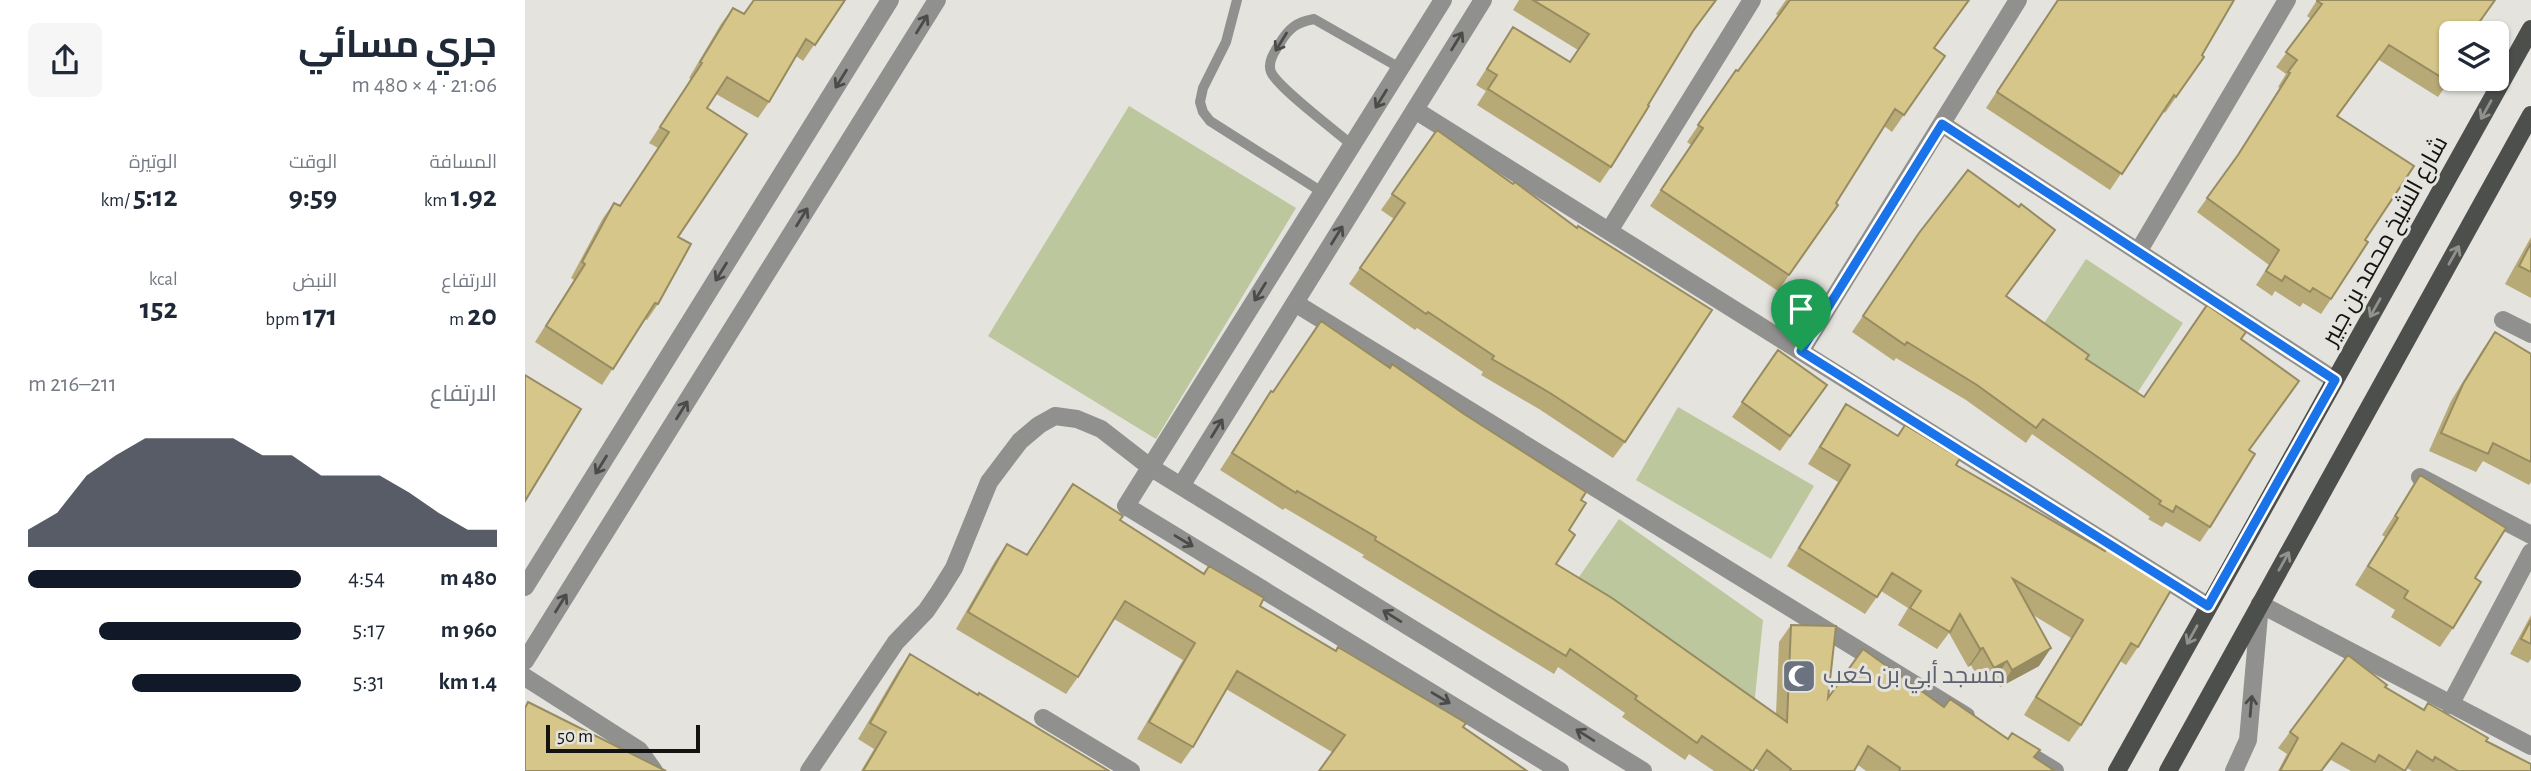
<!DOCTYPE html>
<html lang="ar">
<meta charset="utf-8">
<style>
:root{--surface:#fff;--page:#f6f6f7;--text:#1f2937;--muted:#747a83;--accent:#111827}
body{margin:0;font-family:"Alegreya Sans",Cairo,sans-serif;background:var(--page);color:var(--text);direction:rtl;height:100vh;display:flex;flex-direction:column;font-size:26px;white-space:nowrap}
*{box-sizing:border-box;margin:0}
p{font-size:23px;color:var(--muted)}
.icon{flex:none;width:38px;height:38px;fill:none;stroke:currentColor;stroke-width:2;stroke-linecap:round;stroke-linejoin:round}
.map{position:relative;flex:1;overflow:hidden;direction:ltr}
.details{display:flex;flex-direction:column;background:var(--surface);width:525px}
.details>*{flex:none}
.tools{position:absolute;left:1914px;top:21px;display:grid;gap:14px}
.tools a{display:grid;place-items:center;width:70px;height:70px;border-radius:10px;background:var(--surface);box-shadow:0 2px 5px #0004;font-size:35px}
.scale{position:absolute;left:21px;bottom:18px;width:154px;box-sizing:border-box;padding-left:7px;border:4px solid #131311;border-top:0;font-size:19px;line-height:24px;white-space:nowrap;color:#131311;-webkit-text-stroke:5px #e5e3de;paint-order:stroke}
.pin{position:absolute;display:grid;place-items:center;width:60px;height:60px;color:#fff;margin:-72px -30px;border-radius:50% 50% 50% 0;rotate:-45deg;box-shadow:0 0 7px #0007}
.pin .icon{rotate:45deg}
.round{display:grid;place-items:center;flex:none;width:74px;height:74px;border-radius:10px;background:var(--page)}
.overview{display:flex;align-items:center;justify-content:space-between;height:119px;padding:0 28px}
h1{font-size:38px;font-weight:700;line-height:52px}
.stats{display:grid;grid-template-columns:repeat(3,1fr);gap:10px;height:119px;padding:7px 28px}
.stats div{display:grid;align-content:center}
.stats b{font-size:30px;font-weight:700}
.stats small{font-size:19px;font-weight:400}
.stats p{font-size:19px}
.chart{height:196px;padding:14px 28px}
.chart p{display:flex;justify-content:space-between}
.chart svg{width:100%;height:126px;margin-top:7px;fill:var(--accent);opacity:.7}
ul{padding:0 28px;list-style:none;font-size:23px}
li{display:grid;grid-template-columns:112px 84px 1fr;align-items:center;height:52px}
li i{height:18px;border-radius:9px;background:var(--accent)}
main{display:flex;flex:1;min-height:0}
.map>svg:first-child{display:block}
.green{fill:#bcc79d}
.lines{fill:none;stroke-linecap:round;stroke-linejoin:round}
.service{stroke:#90918f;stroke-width:10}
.minor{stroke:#90918f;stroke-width:18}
.tertiary{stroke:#90918f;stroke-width:18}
.primary{stroke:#4c4f4c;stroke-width:18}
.wall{fill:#b8aa77}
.shaded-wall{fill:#968b61}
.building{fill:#d6c68a;stroke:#968b61;stroke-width:2}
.oneway{stroke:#4b4c4a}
.oneway2{stroke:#91928e}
.route-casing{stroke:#fff;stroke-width:14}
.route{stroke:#1a73e8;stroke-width:9}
.labels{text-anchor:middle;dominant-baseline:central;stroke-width:6;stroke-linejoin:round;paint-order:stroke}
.street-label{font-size:24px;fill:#131311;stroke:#e5e3de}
.worship-label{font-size:24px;fill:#5b616d;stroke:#e5e3de;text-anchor:start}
</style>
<main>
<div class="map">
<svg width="2006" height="771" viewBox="0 0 2006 771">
<rect width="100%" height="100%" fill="#e5e3de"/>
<path class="green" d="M604,106L771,208L631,439L463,336Z
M1561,259L1658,323L1611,395L1514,331Z
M1153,407L1289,486L1246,559L1111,480Z
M1094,519L1238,620L1228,716L1045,590Z"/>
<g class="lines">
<path class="service" d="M712,0L701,42L678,88L675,102L678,112L685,121L797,192
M827,145C811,131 753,88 746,72C742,62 750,51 755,43C764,28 772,22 789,19L875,68"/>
<path class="minor" d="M890,110L1683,606
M1417,124L1810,380
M1084,231L1227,0
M1613,252L1762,0
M770,303L1441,716
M1978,320L2006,334
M1276,351L1493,0
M1895,477L2006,535
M1735,604L2006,746
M0,677L114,750L129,771
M1925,705L2006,552
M518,718L606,771
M1501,753L1530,771
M284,771L371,642L401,611L414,592L429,568L464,482L495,441L514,425L530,416L552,419L576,429L625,467"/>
<path class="tertiary" d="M918,0L601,506L1035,771
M625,467L1118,771
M656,486L958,0
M0,587L365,0
M0,661L412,0
M1709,771L1723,740L1735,604"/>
<path class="primary" d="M1592,771L2006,29
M1643,771L2006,115"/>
</g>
<path class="wall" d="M320,0L278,61L271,56L244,102L233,118L191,94L182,108L153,237L133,304L122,320L120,319L77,385L10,342L49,280L46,278L78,218L89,203L95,205L133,148L124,143L166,79L164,78L196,24L208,8L219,14Z
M994,0H1191L1165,35L1086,167L1075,183L952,105L961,91L951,85L988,27L1045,62L1053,50L988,10Z
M1261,0H1444L1409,49L1420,56L1367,132L1359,126L1311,203L1313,205L1253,291L1125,206L1166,145L1162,142L1211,70L1213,71L1253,16L1251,14Z
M1533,0L1677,55L1679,57L1640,113L1638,111L1585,190L1461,108L1508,36Z
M1792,0L1953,24L1927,77L1913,97L1854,60L1813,116L1840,240L1806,299L1796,314L1778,303L1775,307L1750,291L1747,296L1731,285L1744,265L1672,212L1706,165L1755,88L1753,87L1761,74L1751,67L1786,19L1782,16Z
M912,130L1100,442L1088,458L1014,409L956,375L958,372L892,328L890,330L824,284L869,219L856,210Z
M1394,233L1481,296L1561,359L1619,397L1716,339L1724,450L1685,527L1675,542L1641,522L1637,527L1623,519L1625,517L1507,434L1501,443L1441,400L1371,358L1369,361L1327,332Z
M2006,237V298L1980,284Z
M1970,332L2006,354V482L2004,485L1958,461L1951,472L1904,451L1926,401L1958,349Z
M1253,350L1302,385L1255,451L1207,417Z
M746,391L1056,500L1031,564L1251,714L1254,642L1266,625L1303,698L1419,707L1509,757L1530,771H1341L1333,765L1329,771H1234L1230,768L1228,771H1189L1164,754L1160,760L1097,717L1100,713L1033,667L1029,674L837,557L839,555L760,508L758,510L695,470Z
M1321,404L1372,435L1380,425L1431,465L1613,647L1601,665L1595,661L1556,725L1544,742L1499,715L1546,638L1508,615L1514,666L1475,687L1470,679L1457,686L1446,665L1443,667L1424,633L1412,649L1373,625L1383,608L1356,591L1340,614L1262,566L1313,482L1283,464L1309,422Z
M1895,475L1950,578L1928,628L1915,647L1866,617L1870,610L1830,585L1860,537L1857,535Z
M548,484L595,520L678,573L684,566L735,606L810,651L941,723L807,752L701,689L668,747L656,764L612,739L658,660L589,619L553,677L541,694L431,629L470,561L482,544L501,555Z
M2006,615V659L2003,663L1985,654Z
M385,654L584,771H336L349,749L333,739L373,671Z
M1860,687L1899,710L1961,741L2006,771H1887L1882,768L1880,771H1826L1806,760L1797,771H1753L1762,754L1753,748L1765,732Z"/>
<path class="shaded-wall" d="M1458,648L1446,665L1443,667L1455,649Z
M1526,648L1514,666L1475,687L1487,670Z
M1482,661L1470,679L1457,686L1469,668Z"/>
<path class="building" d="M229,0H320L290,45L281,39L244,102L202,77L182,108L222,134L153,237L166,244L133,304L130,303L88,369L21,326L60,264L57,262L89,203L95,206L144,132L135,127L177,63L175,62L208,8L219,14Z
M1008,0H1191L1168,31L1123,105L1124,106L1086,167L963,89L972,75L962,69L988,27L1045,62L1064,34Z
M1265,0H1444L1409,48L1420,56L1379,115L1370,109L1311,203L1313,205L1264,275L1136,190L1178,128L1173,125L1211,70L1213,71Z
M1533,0H1709L1677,55L1679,57L1651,97L1649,95L1597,174L1472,92Z
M1792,0H1970L1953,24L1958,27L1954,33H1927V77L1924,82L1864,45L1812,116L1889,166L1840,240L1843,242L1806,299L1788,288L1785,292L1760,276L1757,281L1741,271L1754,250L1682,198L1713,155L1765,73L1763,72L1772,60L1761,52L1797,4L1792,1Z
M912,130L988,184L990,182L1052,228L1053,226L1187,310L1100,442L1025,393L967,359L969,356L903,312L901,314L835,268L880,203L867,194Z
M1443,170L1494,207L1496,204L1530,230L1481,296L1564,355L1561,359L1619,397L1682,305L1721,332L1716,339L1774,381L1724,450L1730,454L1685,527L1651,506L1648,512L1634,504L1636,501L1518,419L1511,428L1452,385L1382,342L1380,345L1338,316L1394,233Z
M2006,243V272L1994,266Z
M796,321L865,368L867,364L939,414L1061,492L1056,500L1061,503L1044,530L1050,535L1031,564L1087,598L1262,722L1266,625L1311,626L1303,698L1338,649L1419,707L1425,699L1483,739L1487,733L1515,750L1509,757L1530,771H1374L1375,768L1343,746L1329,771H1265L1266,769L1242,750L1228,771H1227L1177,736L1172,743L1110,699L1112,696L1045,649L1041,656L850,540L851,537L772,491L771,493L707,453L746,391L748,392Z
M1970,332L2006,354V462L1968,443L1963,454L1916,433L1938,384Z
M1253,350L1302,385L1265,436L1217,402Z
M0,375L56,409L0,501Z
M1321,404L1373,436L1380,425L1435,458L1431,465L1580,551L1582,546L1649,585L1613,647L1606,643L1556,725L1511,697L1558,620L1488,579L1526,648L1487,670L1482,661L1469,668L1458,648L1455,649L1435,614L1425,632L1385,608L1396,591L1367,573L1352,597L1274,548L1325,465L1295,447Z
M1895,475L1981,528L1950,578L1956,582L1928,628L1879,598L1883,591L1843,566L1873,518L1870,516Z
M548,484L598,516L595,520L679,574L684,566L739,598L735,606L811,651L813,647L941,723L938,727L1002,771H794L820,735L712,671L668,747L624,722L670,643L600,601L553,677L443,612L482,544L502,555Z
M2006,620V644L1996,639Z
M385,654L453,695L454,693L584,771H338L361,732L345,723Z
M1823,655L1862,685L1860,687L1899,710L1903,703L1963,738L1961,741L2006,764V771H1933L1910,757L1908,761L1892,751L1880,771L1854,755L1850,762L1817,743L1796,771H1755L1773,738L1765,732Z
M3,702L141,771H0V708Z"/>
<defs><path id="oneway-shaft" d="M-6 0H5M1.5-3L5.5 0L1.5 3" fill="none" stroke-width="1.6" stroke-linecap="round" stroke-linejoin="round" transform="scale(1.75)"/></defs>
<g class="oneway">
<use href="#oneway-shaft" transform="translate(397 24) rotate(-58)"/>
<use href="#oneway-shaft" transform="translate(932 41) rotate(-58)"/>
<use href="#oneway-shaft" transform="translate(756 42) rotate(122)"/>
<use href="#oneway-shaft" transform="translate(316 79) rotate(122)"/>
<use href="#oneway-shaft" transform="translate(856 99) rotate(122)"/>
<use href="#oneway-shaft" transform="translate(277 217) rotate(-58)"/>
<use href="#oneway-shaft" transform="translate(812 235) rotate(-58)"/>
<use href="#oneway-shaft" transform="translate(196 272) rotate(122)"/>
<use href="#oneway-shaft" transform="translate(735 292) rotate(122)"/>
<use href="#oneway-shaft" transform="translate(157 410) rotate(-58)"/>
<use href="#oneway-shaft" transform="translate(692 428) rotate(-58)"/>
<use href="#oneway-shaft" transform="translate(76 465) rotate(122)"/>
<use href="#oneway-shaft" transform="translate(659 541) rotate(31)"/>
<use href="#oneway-shaft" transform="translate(36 603) rotate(-58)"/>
<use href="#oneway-shaft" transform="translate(867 616) rotate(-148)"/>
<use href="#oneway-shaft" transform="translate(916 698) rotate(31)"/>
<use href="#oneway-shaft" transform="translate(1726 706) rotate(-85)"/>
<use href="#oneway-shaft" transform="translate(1060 735) rotate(-148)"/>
</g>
<g class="oneway2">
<use href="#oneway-shaft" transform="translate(1961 110) rotate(119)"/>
<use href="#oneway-shaft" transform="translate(1929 255) rotate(-61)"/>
<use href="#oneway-shaft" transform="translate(1850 308) rotate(119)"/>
<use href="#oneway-shaft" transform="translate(1759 561) rotate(-61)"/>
<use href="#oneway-shaft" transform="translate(1667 635) rotate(119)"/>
</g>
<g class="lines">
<g class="route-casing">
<path id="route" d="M1417,124L1810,380L1683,606L1276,351Z"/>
</g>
<use href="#route" class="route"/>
</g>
<defs>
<g id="mosque-square" transform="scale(1.75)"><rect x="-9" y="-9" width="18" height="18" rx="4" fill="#6b7280" stroke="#e5e3de"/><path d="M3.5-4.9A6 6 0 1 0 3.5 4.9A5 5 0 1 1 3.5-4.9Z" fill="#fff"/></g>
</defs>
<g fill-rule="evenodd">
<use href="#mosque-square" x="1274" y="676"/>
</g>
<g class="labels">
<g class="street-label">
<text transform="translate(1860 241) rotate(-61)">شارع الشيخ محمد بن جبير</text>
</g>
<g class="worship-label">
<text x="1298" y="676">مسجد أبي بن كعب</text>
</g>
</g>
</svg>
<div class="tools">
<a><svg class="icon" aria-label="layers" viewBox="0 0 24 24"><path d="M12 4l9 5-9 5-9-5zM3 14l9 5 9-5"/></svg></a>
</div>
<div class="scale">50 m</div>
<div class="pin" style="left:1276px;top:351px;background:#1e9e55"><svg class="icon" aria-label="arrive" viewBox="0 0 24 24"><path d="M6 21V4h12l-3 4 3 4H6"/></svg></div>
</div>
<section class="details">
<div class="overview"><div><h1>جري مسائي</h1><p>21:06 · 4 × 480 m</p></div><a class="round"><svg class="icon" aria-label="share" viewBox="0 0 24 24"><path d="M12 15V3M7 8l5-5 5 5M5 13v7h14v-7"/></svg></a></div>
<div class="stats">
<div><p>المسافة</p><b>1.92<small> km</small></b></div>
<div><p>الوقت</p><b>9:59</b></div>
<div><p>الوتيرة</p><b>5:12<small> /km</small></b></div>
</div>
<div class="stats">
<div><p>الارتفاع</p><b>20<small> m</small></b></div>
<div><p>النبض</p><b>171<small> bpm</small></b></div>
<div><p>kcal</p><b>152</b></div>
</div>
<div class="chart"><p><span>الارتفاع</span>211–216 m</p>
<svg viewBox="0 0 160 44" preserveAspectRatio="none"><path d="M0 44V38L10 32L20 19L30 12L40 6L50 6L60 6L70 6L80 12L90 12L100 19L110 19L120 19L130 25L140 32L150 38L160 38V44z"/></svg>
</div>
<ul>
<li><b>480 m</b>4:54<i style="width:100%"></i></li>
<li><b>960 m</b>5:17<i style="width:74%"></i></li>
<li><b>1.4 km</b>5:31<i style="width:62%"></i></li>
</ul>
</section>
</main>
